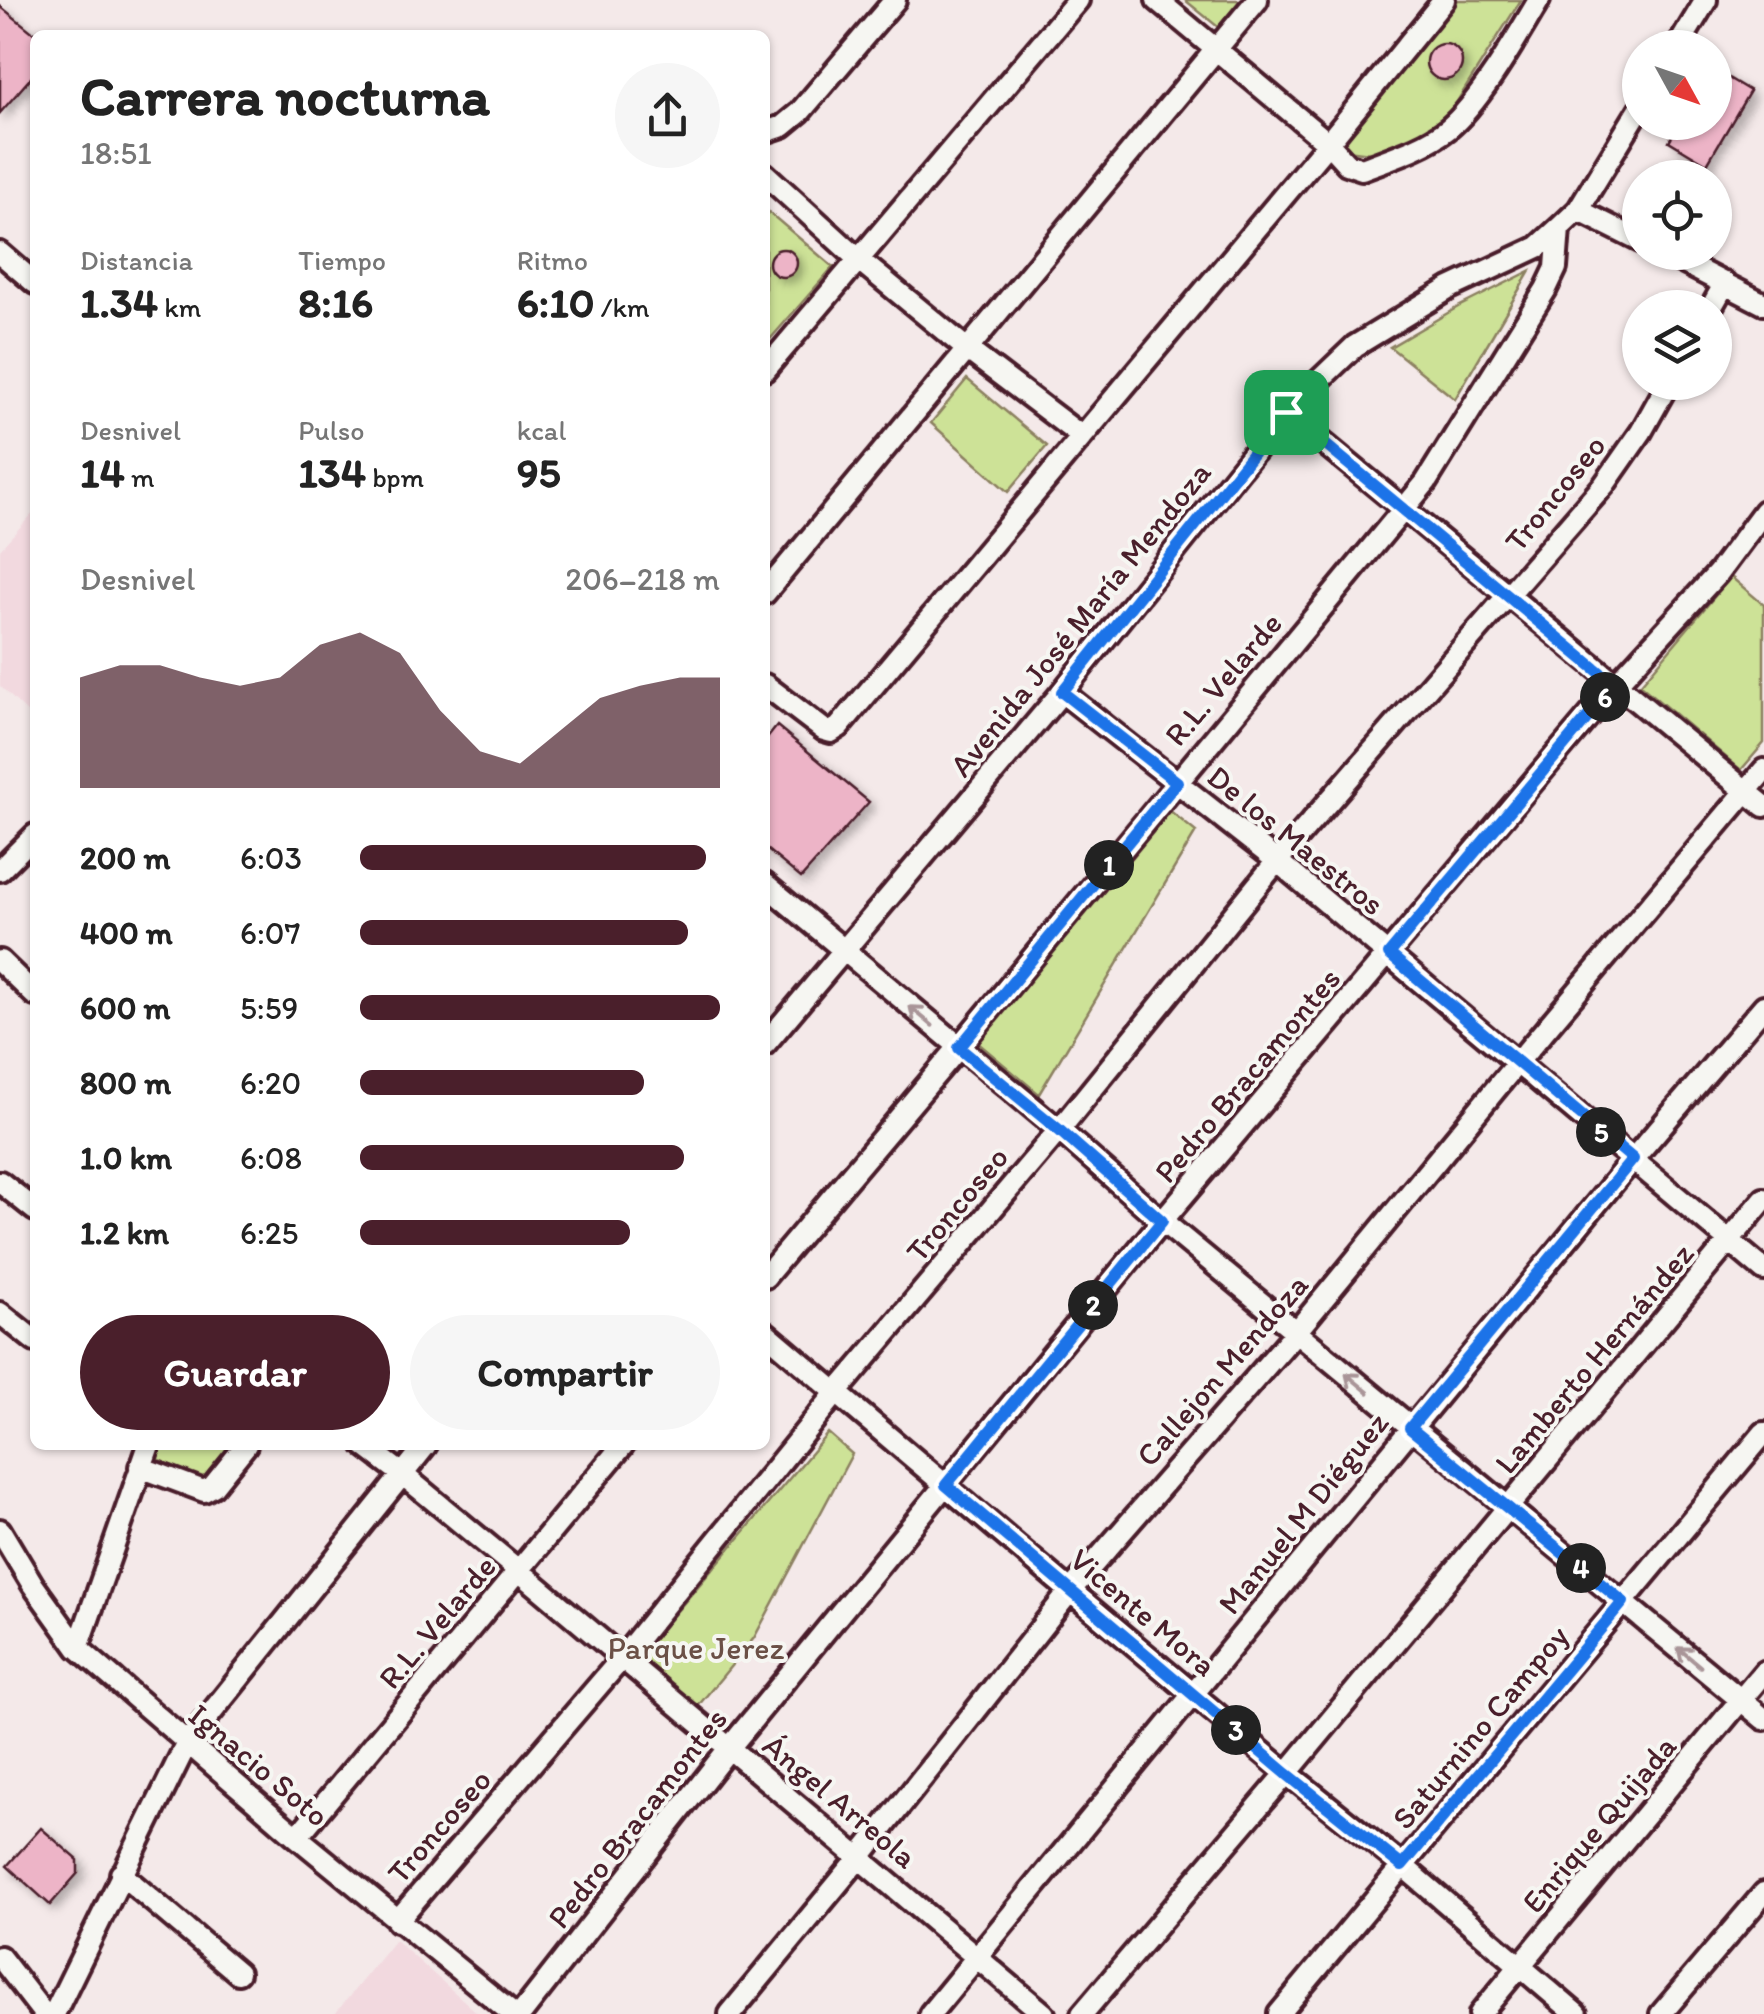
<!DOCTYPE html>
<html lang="es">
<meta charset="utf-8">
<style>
:root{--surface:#fff;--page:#f6f6f6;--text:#222;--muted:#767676;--accent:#4a1f2b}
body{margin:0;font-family:Itim,sans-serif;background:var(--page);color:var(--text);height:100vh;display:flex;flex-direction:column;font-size:38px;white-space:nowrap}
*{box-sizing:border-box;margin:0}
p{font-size:32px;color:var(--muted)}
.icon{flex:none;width:55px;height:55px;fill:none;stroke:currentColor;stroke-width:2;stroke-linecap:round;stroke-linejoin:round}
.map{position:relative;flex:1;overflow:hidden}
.drawer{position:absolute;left:30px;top:30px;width:740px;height:1420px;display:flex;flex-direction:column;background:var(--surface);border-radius:15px;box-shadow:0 2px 8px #0004}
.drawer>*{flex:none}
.needle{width:65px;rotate:130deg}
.buttons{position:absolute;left:1622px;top:30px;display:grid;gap:20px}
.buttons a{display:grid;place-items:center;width:110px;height:110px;border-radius:50%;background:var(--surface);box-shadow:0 2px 8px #0004;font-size:50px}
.pin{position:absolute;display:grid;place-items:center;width:85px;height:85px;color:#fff;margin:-42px;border-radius:20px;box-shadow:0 5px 15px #0006}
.km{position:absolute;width:50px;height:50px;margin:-25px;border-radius:50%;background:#222;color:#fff;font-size:28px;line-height:50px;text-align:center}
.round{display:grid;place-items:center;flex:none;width:105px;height:105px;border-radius:52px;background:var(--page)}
.headline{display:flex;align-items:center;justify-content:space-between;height:170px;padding:0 50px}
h1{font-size:55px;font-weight:700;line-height:75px}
.metrics{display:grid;grid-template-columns:repeat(3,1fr);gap:15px;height:170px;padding:10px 50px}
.metrics div{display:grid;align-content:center}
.metrics b{font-size:42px;font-weight:700}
.metrics small{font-size:28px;font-weight:400}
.metrics p{font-size:28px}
.chart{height:280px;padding:20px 50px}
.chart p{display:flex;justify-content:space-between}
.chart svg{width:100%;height:180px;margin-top:10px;fill:var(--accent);opacity:.7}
.primary-button{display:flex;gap:20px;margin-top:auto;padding:20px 50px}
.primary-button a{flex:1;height:115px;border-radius:60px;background:var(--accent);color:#fff;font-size:40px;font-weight:700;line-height:115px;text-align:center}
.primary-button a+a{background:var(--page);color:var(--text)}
ul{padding:0 50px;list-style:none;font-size:32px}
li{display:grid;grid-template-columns:160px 120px 1fr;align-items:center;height:75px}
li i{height:25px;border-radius:12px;background:var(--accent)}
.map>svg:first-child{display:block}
.built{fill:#f2d9df}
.green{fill:#cde297;stroke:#8c8061;stroke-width:2.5}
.building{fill:#edb4c7;stroke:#4a1f2b;stroke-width:2.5;filter:url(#shadow)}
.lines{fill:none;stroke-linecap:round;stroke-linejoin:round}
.minor-casing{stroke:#4a1f2b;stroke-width:28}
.minor{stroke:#f6f6f2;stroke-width:20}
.oneway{stroke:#a99598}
.route-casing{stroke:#fff;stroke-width:20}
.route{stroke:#1a73e8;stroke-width:12}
.labels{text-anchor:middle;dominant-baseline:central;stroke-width:8;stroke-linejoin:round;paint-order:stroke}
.street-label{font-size:32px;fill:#4a1f2b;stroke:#f6f6f2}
.park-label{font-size:32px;fill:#6b5046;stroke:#f6f6f2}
</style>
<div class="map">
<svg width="1764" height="2014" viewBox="0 0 1764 2014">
<defs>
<filter id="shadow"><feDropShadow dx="5.5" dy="5.5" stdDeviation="5" flood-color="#0004"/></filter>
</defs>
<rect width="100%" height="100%" fill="#f4e9e9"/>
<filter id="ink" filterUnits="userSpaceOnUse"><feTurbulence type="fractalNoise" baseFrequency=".01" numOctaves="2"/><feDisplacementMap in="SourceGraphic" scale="20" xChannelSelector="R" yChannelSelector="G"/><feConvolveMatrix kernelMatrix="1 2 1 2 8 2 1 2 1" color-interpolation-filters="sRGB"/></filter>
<g filter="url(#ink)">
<path class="built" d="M35,511V712L31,716L0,686V549Z
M395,1940L479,2014H335Z"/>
<path class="green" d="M1185,0H1240L1218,27Z
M1458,0H1521L1446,119L1378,154L1339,149Z
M765,209L833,267L765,345Z
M1530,271L1455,399L1390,347L1458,307Z
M967,379L1047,446L1008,492L931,423Z
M1731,577L1764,605V743L1741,770L1640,685Z
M1169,810L1196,832L1039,1094L977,1042Z
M828,1433L852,1454L754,1638L698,1706L638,1657Z
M162,1445H238L208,1483L157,1459Z"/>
<path class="building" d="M0,6L35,34V73L0,113Z
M1426 62a18 18 0 1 1 36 0a18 18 0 1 1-36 0Z
M1715,70L1750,91L1707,164L1669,141L1680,122H1715Z
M769 263a14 14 0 1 1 28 0a14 14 0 1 1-28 0Z
M777,726L869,802L801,878L765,848V741Z
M41,1828L78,1860V1873L50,1905L7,1866Z"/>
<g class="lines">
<g class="minor-casing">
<path id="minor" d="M1157,0L1328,143L1444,0
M1677,48L1706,0
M765,132L783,126L800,112L895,0
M765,174L858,259L968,350L1081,436
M1578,210L1640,241
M1663,252L1764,304
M0,253L35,283
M1711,308L1725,283
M765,370L1078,0
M1286,412L1764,806
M765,593L1257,0
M765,685L824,730L831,732L839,727L1328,143L1347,164L1362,169C1390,158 1424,148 1448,129C1480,103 1517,37 1539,0
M1062,692L1277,861L1764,1270
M0,870L35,835
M765,884L1059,1130L1162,1221L1764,1719
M0,961L35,995
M765,1044L1062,692L1286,412L1355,346L1450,288L1538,247L1559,228L1578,210L1640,108
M0,1182L35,1210
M765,1277L959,1047L1426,482L1546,289L1556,268L1559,228
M0,1313L35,1341
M765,1332L1070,1591L1287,1773L1403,1866L1576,2014
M364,1445L402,1474L518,1570L1044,2014
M140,1467L204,1491L213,1486L246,1445
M0,1530L33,1585L78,1648L297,1837L513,2014
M78,1648L149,1445
M297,1837L623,1445
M121,1874L238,1973
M397,1921L622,1658L837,1392L1059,1130L1277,861L1604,485L1641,432L1669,382
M0,1957L44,2014
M54,2014L187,1743L426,1445
M521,2014L730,1747L1162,1221L1615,685L1718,573L1764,511
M730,2014L859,1858L1070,1591L1296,1332L1517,1063L1764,770
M930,2014L1633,1159L1764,1006
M1082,2014L1287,1773L1764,1199
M1279,2014L1764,1433
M1480,2014L1764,1672
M1661,2014L1764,1893"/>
</g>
<use href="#minor" class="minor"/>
</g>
<defs><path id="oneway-shaft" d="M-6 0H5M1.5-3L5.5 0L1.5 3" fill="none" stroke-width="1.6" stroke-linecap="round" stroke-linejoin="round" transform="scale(2.5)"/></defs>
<g class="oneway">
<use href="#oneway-shaft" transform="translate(921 1016) rotate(-140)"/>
<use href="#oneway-shaft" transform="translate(1357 1383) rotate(-140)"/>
<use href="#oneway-shaft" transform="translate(1689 1657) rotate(-140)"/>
</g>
</g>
<g class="lines" filter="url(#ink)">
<g class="route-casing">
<path id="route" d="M1286,412L1615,685L1389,954L1633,1159L1410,1428L1623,1602L1402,1866L1287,1774L946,1485L1162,1221L1059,1130L959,1048L1177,782L1062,692Z"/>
</g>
<use href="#route" class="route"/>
</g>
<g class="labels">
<g class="street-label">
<text transform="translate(1555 493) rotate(-51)">Troncoseo</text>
<text transform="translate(1080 619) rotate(-51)">Avenida José María Mendoza</text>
<text transform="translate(1223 679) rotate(-50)">R.L. Velarde</text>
<text transform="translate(1296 840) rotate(39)">De los Maestros</text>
<text transform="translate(1247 1075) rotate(-50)">Pedro Bracamontes</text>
<text transform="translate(957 1204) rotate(-50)">Troncoseo</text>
<text transform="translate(1594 1358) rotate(-50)">Lamberto Hernández</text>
<text transform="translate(1222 1370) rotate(-49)">Callejon Mendoza</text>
<text transform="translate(1303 1513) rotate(-51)">Manuel M Diéguez</text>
<text transform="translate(1143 1612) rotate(40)">Vicente Mora</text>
<text transform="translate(437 1622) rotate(-50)">R.L. Velarde</text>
<text transform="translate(1480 1727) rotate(-50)">Saturnino Campoy</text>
<text transform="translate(259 1765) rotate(40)">Ignacio Soto</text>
<text transform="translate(840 1801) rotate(40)">Ángel Arreola</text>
<text transform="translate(637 1818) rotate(-52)">Pedro Bracamontes</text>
<text transform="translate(1599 1824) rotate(-50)">Enrique Quijada</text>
<text transform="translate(439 1826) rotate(-49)">Troncoseo</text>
</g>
<g class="park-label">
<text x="696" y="1648">Parque Jerez</text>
</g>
</g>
</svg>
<div class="buttons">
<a><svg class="needle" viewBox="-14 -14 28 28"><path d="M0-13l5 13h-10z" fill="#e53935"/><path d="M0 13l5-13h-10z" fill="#767676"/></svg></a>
<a><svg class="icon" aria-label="locate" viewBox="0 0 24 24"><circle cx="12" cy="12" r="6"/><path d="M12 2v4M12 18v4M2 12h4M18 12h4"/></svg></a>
<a><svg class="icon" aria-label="layers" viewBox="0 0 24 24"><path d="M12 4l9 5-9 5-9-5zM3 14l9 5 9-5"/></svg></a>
</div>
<div class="pin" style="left:1286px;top:412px;background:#1e9e55"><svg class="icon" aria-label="arrive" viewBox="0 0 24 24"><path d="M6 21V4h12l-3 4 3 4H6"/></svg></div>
<b class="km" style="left:1109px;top:865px">1</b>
<b class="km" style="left:1093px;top:1305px">2</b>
<b class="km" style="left:1236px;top:1730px">3</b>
<b class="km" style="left:1581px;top:1568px">4</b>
<b class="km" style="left:1601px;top:1132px">5</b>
<b class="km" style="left:1605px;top:697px">6</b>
<section class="drawer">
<div class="headline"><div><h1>Carrera nocturna</h1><p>18:51</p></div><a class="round"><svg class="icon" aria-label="share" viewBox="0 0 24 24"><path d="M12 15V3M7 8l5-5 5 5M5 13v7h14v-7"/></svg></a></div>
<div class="metrics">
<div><p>Distancia</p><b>1.34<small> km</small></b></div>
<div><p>Tiempo</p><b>8:16</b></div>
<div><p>Ritmo</p><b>6:10<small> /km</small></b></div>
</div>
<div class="metrics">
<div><p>Desnivel</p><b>14<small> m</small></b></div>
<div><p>Pulso</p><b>134<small> bpm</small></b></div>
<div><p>kcal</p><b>95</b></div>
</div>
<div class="chart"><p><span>Desnivel</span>206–218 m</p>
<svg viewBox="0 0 160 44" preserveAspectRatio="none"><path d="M0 44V17L10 14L20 14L30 17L40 19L50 17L60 9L70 6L80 11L90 25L100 35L110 38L120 30L130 22L140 19L150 17L160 17V44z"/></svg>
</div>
<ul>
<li><b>200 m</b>6:03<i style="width:96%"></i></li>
<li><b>400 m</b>6:07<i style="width:91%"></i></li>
<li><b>600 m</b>5:59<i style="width:100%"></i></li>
<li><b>800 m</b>6:20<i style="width:79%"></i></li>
<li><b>1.0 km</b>6:08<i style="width:90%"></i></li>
<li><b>1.2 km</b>6:25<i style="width:75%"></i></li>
</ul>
<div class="primary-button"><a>Guardar</a><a>Compartir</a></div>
</section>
</div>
